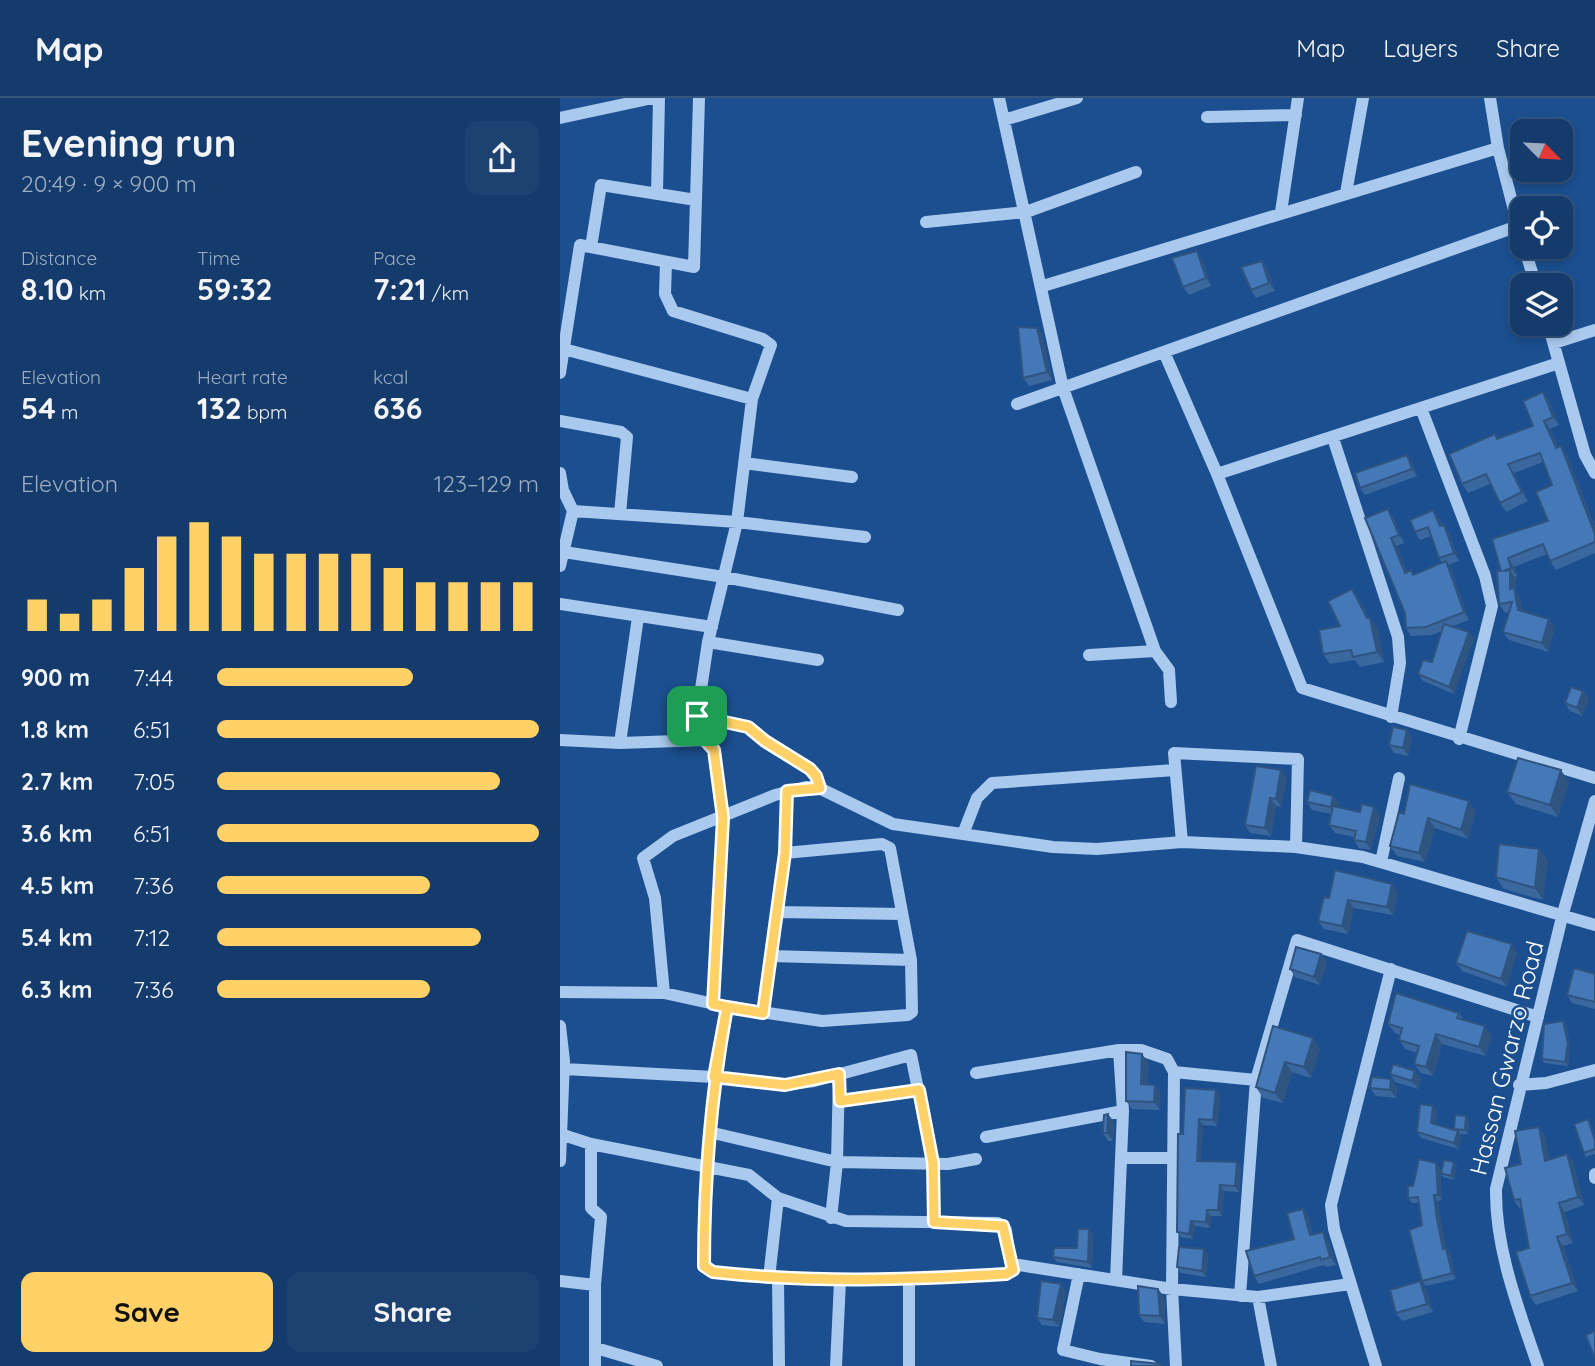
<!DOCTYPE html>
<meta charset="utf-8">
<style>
:root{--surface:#143b6b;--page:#1d4271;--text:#f1f3f6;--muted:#9dadc1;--line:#33557e;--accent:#ffd166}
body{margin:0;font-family:Quicksand,sans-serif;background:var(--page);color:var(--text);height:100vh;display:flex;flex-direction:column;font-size:26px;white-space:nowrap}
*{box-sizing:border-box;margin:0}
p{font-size:23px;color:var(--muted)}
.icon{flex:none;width:38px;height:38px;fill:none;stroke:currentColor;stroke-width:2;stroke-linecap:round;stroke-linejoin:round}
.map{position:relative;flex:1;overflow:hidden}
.side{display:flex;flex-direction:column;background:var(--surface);width:560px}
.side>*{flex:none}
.needle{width:46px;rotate:114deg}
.buttons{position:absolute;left:950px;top:21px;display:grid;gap:14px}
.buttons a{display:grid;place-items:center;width:63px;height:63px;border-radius:14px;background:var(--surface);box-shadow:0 4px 10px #0003,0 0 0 2px var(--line);font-size:35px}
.pin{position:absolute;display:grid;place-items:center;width:60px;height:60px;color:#fff;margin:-30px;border-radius:14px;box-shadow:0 4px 10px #0006}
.round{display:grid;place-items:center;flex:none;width:74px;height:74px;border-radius:14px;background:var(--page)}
.headline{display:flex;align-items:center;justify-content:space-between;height:119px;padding:0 21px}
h1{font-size:38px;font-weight:700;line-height:52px}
.metrics{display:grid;grid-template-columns:repeat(3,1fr);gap:10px;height:119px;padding:7px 21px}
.metrics div{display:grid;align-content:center}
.metrics b{font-size:30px;font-weight:700}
.metrics small{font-size:19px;font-weight:400}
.metrics p{font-size:19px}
.chart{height:196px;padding:14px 21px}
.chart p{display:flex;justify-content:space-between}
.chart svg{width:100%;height:126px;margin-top:7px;stroke:var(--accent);stroke-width:6}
.action{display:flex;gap:14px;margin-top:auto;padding:14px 21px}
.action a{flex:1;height:80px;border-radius:14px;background:var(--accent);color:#111;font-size:28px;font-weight:700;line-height:80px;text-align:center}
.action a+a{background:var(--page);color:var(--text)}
ul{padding:0 21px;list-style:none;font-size:23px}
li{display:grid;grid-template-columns:112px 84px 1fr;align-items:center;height:52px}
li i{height:18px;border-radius:9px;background:var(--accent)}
header{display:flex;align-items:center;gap:42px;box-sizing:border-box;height:98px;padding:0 35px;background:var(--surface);border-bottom:2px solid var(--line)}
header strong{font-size:33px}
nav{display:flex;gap:38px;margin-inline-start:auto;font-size:24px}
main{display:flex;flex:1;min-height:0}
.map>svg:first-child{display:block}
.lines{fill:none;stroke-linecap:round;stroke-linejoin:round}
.minor{stroke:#a9c9ee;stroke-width:12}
.wall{fill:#3a679d}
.shaded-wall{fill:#305480}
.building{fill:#4478b7;stroke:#305480;stroke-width:2}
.route-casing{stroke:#fff;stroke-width:14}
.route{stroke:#ffd166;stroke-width:9}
.labels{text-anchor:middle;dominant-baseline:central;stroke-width:5;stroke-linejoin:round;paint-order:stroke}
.street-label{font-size:24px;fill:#fff;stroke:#1b4f8f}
</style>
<header>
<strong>Map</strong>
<nav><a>Map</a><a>Layers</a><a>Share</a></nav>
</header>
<main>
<section class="side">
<div class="headline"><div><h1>Evening run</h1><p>20:49 · 9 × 900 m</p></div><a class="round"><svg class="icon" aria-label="share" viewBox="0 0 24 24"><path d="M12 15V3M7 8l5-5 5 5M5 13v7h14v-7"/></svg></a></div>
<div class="metrics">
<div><p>Distance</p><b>8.10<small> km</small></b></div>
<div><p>Time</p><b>59:32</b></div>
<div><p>Pace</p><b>7:21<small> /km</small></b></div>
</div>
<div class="metrics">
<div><p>Elevation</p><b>54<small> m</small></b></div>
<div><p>Heart rate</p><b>132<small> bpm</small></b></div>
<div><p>kcal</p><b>636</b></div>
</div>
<div class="chart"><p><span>Elevation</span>123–129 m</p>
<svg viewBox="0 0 160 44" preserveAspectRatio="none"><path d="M5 44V33M15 44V38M25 44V33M35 44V22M45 44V11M55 44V6M65 44V11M75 44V17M85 44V17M95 44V17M105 44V17M115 44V22M125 44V27M135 44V27M145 44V27M155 44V27"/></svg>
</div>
<ul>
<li><b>900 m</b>7:44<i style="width:61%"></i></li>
<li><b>1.8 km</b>6:51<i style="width:100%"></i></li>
<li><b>2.7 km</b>7:05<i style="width:88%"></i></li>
<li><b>3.6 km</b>6:51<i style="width:100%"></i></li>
<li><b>4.5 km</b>7:36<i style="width:66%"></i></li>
<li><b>5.4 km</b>7:12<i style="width:82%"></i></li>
<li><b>6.3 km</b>7:36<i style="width:66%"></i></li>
</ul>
<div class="action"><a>Save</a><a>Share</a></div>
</section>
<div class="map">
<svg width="1035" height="1268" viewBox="0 0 1035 1268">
<rect width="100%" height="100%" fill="#1b4f8f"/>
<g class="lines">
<path class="minor" d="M439,0L503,290L595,553L609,572L611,604
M930,0L938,50L962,143
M647,19L736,17
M0,20L93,0
M444,22L517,0
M786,95L803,0
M97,96L99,0
M721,114L738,0
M366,124L466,114L576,74
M31,149L41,87L136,102
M964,149L976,187
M106,165L105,196L113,213L203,241L211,247L192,301L177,424L148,544L137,618L145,642L154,652L163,720L153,906
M483,188L938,50
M988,226L1025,357L1035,375
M994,245L1035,232
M0,250L192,301
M604,254L657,376L742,590L1035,680
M0,275L20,147L134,169L139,0
M457,306L958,128
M861,310L925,478L932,508L899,641
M0,323L61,334L67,339L60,416
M773,340L838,539L840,565L831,619
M184,365L292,379
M0,375L3,392L13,413L0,468
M657,376L999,265
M13,413L177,424L305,439
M4,454L164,479L338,512
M0,506L152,529
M148,544L258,562
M529,557L595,553
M137,618L188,629L205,644L250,671L256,678L259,690
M0,642L60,645L145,642
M60,645L78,519
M403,736L417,700L432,685L615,672
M622,744L614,655L738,661L736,749
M821,764L839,680
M217,814L342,816
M211,858L351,862
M0,894L104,895L168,909L262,923L348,917L352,914L351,862L330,750L322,746L225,755
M104,895L95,800L83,760L113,738L215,697L246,689L259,690L333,726L493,749L537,751L622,744L736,749L803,759L1035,827
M168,909C151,996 144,1081 144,1168L153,1174C251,1185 347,1182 445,1176L459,1167L612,1191L698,1199L790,1186
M203,915L225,755L227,693
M0,928L4,963L0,1063
M4,971L154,979L225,987L254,983L351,957L373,1065L374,1124
M614,974L696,982
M416,975L559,952H581L607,961L614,974L612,1191L616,1268
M959,987L986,985L1035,972
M280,1003L359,992
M149,1034L277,1064L388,1066L416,1061
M0,1036L31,1046L189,1077L218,1100L286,1123L438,1125L446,1132L452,1173
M426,1039L563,1013
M31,1046V1110L41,1119L35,1187V1268
M562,1060H613
M1035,1076V1080
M271,1120L277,1064L279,976
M519,1176L503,1252L540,1261L591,1268
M209,1180L218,1100
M218,1181L219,1268
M556,1182L563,1013L559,952
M0,1183L35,1187
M680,1198L696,982L737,842L978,919
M698,1199L711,1268
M36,1250L97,1268
M276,1268L280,1183
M349,1268V1181
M816,1268L774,1131L771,1107L831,871
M978,1268C959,1212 935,1151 936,1091L1002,819L1035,703"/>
</g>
<path class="wall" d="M642,161L651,188L629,197L623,189Z
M702,163L707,171L715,193L696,200L691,192Z
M477,230L482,237L492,282L469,288L463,280Z
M983,294L989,303L999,327L990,331L998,349L1007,357L1035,429V455L996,472L990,463L987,456L954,469L957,478L955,479L956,481V493L960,499L963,514L995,530L988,554L949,542L943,534L949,514L945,515L939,506L941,473L932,441L988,423L992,387L983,364L954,375L968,403L946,414L940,405L930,386L908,395L902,386L935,336L938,341L973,328Z
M847,357L852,364L857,378L805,397L800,390Z
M828,411L833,419L844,445L837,448L847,474L851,472L854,476L882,465L879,460L871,438L860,442L855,434L873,412L879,420L882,427L889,435L899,463L888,467L891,471L909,522L893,528L914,540L894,596L863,583L858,576L872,564L882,533L872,537L851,538L846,530L845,515L805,420Z
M799,501L809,520L817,529L824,564L800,569L795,562L770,566L763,556Z
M1023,593L1029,601L1022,618L1010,613L1005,605Z
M847,632L852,640L848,658L834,655L829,647Z
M727,680L721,709L716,708L711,738L690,735L685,727Z
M1009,684L998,719L956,706L947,694Z
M773,698L779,706L778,709L800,714L814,709L820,717L811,752L799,750L794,742V739L775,735L769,727L771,716L752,712L747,704Z
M916,713L908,741L875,730L865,764L837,758L830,748L844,716Z
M988,762L983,802L944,791L936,779Z
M838,794L833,817L794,810L788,836L764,831L758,823L769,800Z
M957,854L947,889L902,873L896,865Z
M767,864L760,887L735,879L730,871Z
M1035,876V911L1012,905L1007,897Z
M899,915L903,921L932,938L925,958L882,946L873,978L861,975L854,966L857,955L845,951L839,942L840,937L835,935L828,926Z
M1006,927L1010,948L1008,968L984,965L982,961Z
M753,940L760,951L751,980L732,974L723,1005L703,1000L696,989Z
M588,964L587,987H595L600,995V1012L572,1011L566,1003Z
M830,976L861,981L858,991L835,984Z
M837,989L836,1000L816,998L810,990Z
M660,997L657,1028L643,1027L641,1063L677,1064L681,1070L679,1094L664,1093L662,1118H651L650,1130L635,1128L633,1141L621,1139L617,1134L623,1036Z
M877,1013L875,1026L894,1031L909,1022L908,1036H900L902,1038L898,1051L861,1040L857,1034Z
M554,1024L553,1043H548L543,1035Z
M1030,1025L1035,1039V1056L1026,1059L1024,1055Z
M979,1029L985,1038L989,1061L1007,1056L1013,1064L1024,1107L1005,1114L1013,1145L1003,1148L1018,1193L976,1207L970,1198L969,1150L962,1110L960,1111L954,1102L961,1066Z
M894,1064L897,1068L894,1082L883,1079L881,1075Z
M880,1070L882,1102L878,1103L881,1126L885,1150L890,1155L896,1181L866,1188L862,1183V1127L859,1105H852L848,1100L853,1088Z
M743,1111L748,1118L753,1137L768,1142L776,1167L766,1169L764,1167L699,1186L694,1178L734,1141Z
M533,1137L532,1170L497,1164L493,1159L517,1150Z
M648,1157L646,1179L621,1175L617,1169Z
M860,1183L866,1191L873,1214L842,1223L836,1215Z
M598,1191L604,1199L605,1226L584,1224L579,1217Z
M506,1194L499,1229L482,1227L477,1220Z"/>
<path class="shaded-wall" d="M637,153L642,161L651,188L646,180Z
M702,163L707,171L715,193L709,185Z
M477,230L482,237L492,282L487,274Z
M983,294L989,303L999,327L993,319Z
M984,323L990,331L1002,359L996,350Z
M1001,348L1007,357L1035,429V436Z
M847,357L852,364L857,378L852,371Z
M948,366L954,375L968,403L962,394Z
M828,411L833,419L844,445L839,437Z
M873,412L879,420L885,436L880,428Z
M884,427L889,435L899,463L894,455Z
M831,440L837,448L851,483L845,475Z
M948,460L954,469L957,478L951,470Z
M886,463L891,471L909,522L904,514Z
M950,472L956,481V493L960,499L965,521L958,512L950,491Z
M792,491L799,501L811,525L810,520L817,529L824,564L817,554L807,520Z
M989,521L995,530L988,554L982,545Z
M909,534L914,540L894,596L889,589Z
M1023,593L1029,601L1022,618L1017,610Z
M847,632L852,640L848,658L843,650Z
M721,672L727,680L721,709L716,701Z
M1001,672L1009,684L998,719L990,707Z
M773,698L779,706L776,717L771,709Z
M710,700L716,708L711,738L705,730Z
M909,703L916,713L908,741L901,732Z
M814,709L820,717L811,752L806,744Z
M868,720L875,730L865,764L859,755Z
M979,751L988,762L983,802L975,790Z
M832,786L838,794L833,817L827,809Z
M788,802L794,810L788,836L782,828Z
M952,846L957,854L947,889L941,881Z
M761,856L767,864L760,887L754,879Z
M1003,923L1006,927L1010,948L1008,968L1005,964Z
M925,928L932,938L925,958L919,949Z
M876,936L882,946L873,978L866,969Z
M753,940L760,951L751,980L744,969Z
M582,956L588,964L586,994L581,986Z
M725,964L732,974L723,1005L715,995Z
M855,973L861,981L858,991L852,983Z
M831,981L837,989L836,1000L830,992Z
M595,987L600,995V1012L594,1004Z
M656,992L660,997L657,1028L653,1022Z
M873,1008L877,1013L875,1030L871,1025Z
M548,1016L554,1024L553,1043L547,1035Z
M906,1018L909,1022L908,1036L905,1032Z
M639,1021L643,1027L641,1068L637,1063Z
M979,1029L985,1038L991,1072L985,1063Z
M898,1033L902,1038L898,1051L894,1045Z
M1007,1056L1013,1064L1024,1107L1018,1099Z
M677,1064L681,1070L679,1094L675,1088Z
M894,1064L897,1068L894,1082L891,1078Z
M876,1065L880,1070L882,1102L878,1097Z
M660,1087L664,1093L662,1118L658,1112Z
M874,1097L878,1103L887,1157L883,1151Z
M999,1105L1005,1114L1013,1145L1007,1136Z
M743,1111L748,1118L755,1145L750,1137Z
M647,1112L651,1118L650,1130L646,1124Z
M631,1123L635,1128L633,1141L629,1136Z
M529,1131L533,1137L532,1170L528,1164Z
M763,1134L768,1142L776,1167L770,1159Z
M997,1139L1003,1148L1018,1193L1012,1185Z
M886,1150L890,1155L896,1181L892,1175Z
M644,1151L648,1157L646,1179L642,1173Z
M860,1183L866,1191L873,1214L867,1206Z
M501,1186L506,1194L499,1229L493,1222Z
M598,1191L604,1199L605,1226L600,1218Z"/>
<path class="building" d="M637,153L646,180L623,189L612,160Z
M702,163L709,185L691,192L681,169Z
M458,229L477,230L487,274L463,280Z
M983,294L993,319L984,323L996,350L1001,348L1035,436V444L990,463L983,446L948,460L951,470L943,473L950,472V491L954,490L958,512L989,521L982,545L943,534L952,504L939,506L937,473H941L932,441L988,423L976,394L992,387L980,355L948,366L962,394L940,405L926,376L902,386L889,356L935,336L937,341L973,328L963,303Z
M847,357L852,371L800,390L795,375Z
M828,411L839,437L831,440L845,475L851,472L853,477L886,463L904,514L866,529L846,530L845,515L805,420Z
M873,412L880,428L884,427L894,455L879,460L868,429L855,434L850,422Z
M792,491L807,520H810L817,554L793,559L791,552L763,556L759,532L780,528L768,503Z
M884,526L909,534L889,589L858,576L863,562L872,564Z
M1011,589L1023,593L1017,610L1005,605Z
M833,629L847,632L843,650L829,647Z
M958,660L1001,672L990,707L947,694Z
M696,668L721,672L716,701L710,700L705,730L685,727Z
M850,686L909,703L901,732L868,720L859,755L830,748L839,714L844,716Z
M750,692L773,698L771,709L747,704Z
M802,706L814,709L806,744L794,742L796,733L769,727L773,708L800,714Z
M939,746L979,751L975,790L936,779Z
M775,772L832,786L827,809L788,802L782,828L758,823L764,799L769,800Z
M907,833L952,846L941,881L896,865Z
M736,849L761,856L754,879L730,871Z
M1014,870L1035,876V904L1007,897Z
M836,895L899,915L897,920L925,928L919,949L876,936L866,969L854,966L859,948L839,942L842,930L828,926Z
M1003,923L1008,945L1005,964L982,961L984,926Z
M713,928L753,940L744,969L725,964L715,995L696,989Z
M566,954L582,956L581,986L595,987L594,1004L566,1003Z
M833,966L855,973L852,983L830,976Z
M812,979L831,981L830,992L810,990Z
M625,990L656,992L653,1022L639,1021L637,1063L677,1064L675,1088L660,1087L658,1112H647L646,1124L631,1123L629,1136L617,1134L618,1036H623Z
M860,1006L873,1008L871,1025L898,1033L894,1045L857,1034Z
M548,1016L547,1035H543L544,1017Z
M895,1017L906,1018L905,1032L894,1031Z
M1028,1021L1035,1043V1051L1024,1055L1014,1026Z
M979,1029L985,1063L1007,1056L1018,1099L999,1105L1007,1136L997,1139L1012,1185L970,1198L956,1154L969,1150L960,1101L954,1102L945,1070L961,1066L955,1033Z
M859,1061L876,1065L878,1097H874L877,1121L883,1151L886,1150L892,1175L862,1183L849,1132L862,1127L858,1099L848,1100V1088H853Z
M884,1062L894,1064L891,1078L881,1075Z
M743,1111L750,1137L763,1134L770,1159L761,1162L760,1159L694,1178L686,1153L734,1141L727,1115Z
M518,1131H529L528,1164L493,1159L494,1150H517Z
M619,1149L644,1151L642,1173L617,1169Z
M481,1183L501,1186L493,1222L477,1220Z
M860,1183L867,1206L836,1215L830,1192Z
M578,1188L598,1191L600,1218L579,1217Z
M1035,1233V1261L1026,1237Z
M571,1263L601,1266V1268H571Z"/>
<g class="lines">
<g class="route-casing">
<path id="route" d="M137,618L145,642L154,652L163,720L153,906L167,909C151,996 144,1081 144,1168L153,1174C251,1185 347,1182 446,1176L453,1172L443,1128L374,1124L373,1065L359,992L280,1003L279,976L225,987L154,979L167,909L203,915L225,755L227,693L260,690L256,678L250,671L205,643L188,629L137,618"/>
</g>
<use href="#route" class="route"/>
</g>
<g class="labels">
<g class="street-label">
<text transform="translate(946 960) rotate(-76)">Hassan Gwarzo Road</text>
</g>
</g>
</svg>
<div class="buttons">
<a><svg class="needle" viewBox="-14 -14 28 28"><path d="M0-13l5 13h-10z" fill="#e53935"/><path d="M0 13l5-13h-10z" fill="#9dadc1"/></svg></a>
<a><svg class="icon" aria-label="locate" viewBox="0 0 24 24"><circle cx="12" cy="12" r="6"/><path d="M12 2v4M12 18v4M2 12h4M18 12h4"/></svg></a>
<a><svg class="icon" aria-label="layers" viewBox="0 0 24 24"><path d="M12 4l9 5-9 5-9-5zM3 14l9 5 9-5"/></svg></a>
</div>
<div class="pin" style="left:137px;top:618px;background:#1e9e55"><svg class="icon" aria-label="arrive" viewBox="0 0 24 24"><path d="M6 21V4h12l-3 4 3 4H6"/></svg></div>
</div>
</main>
